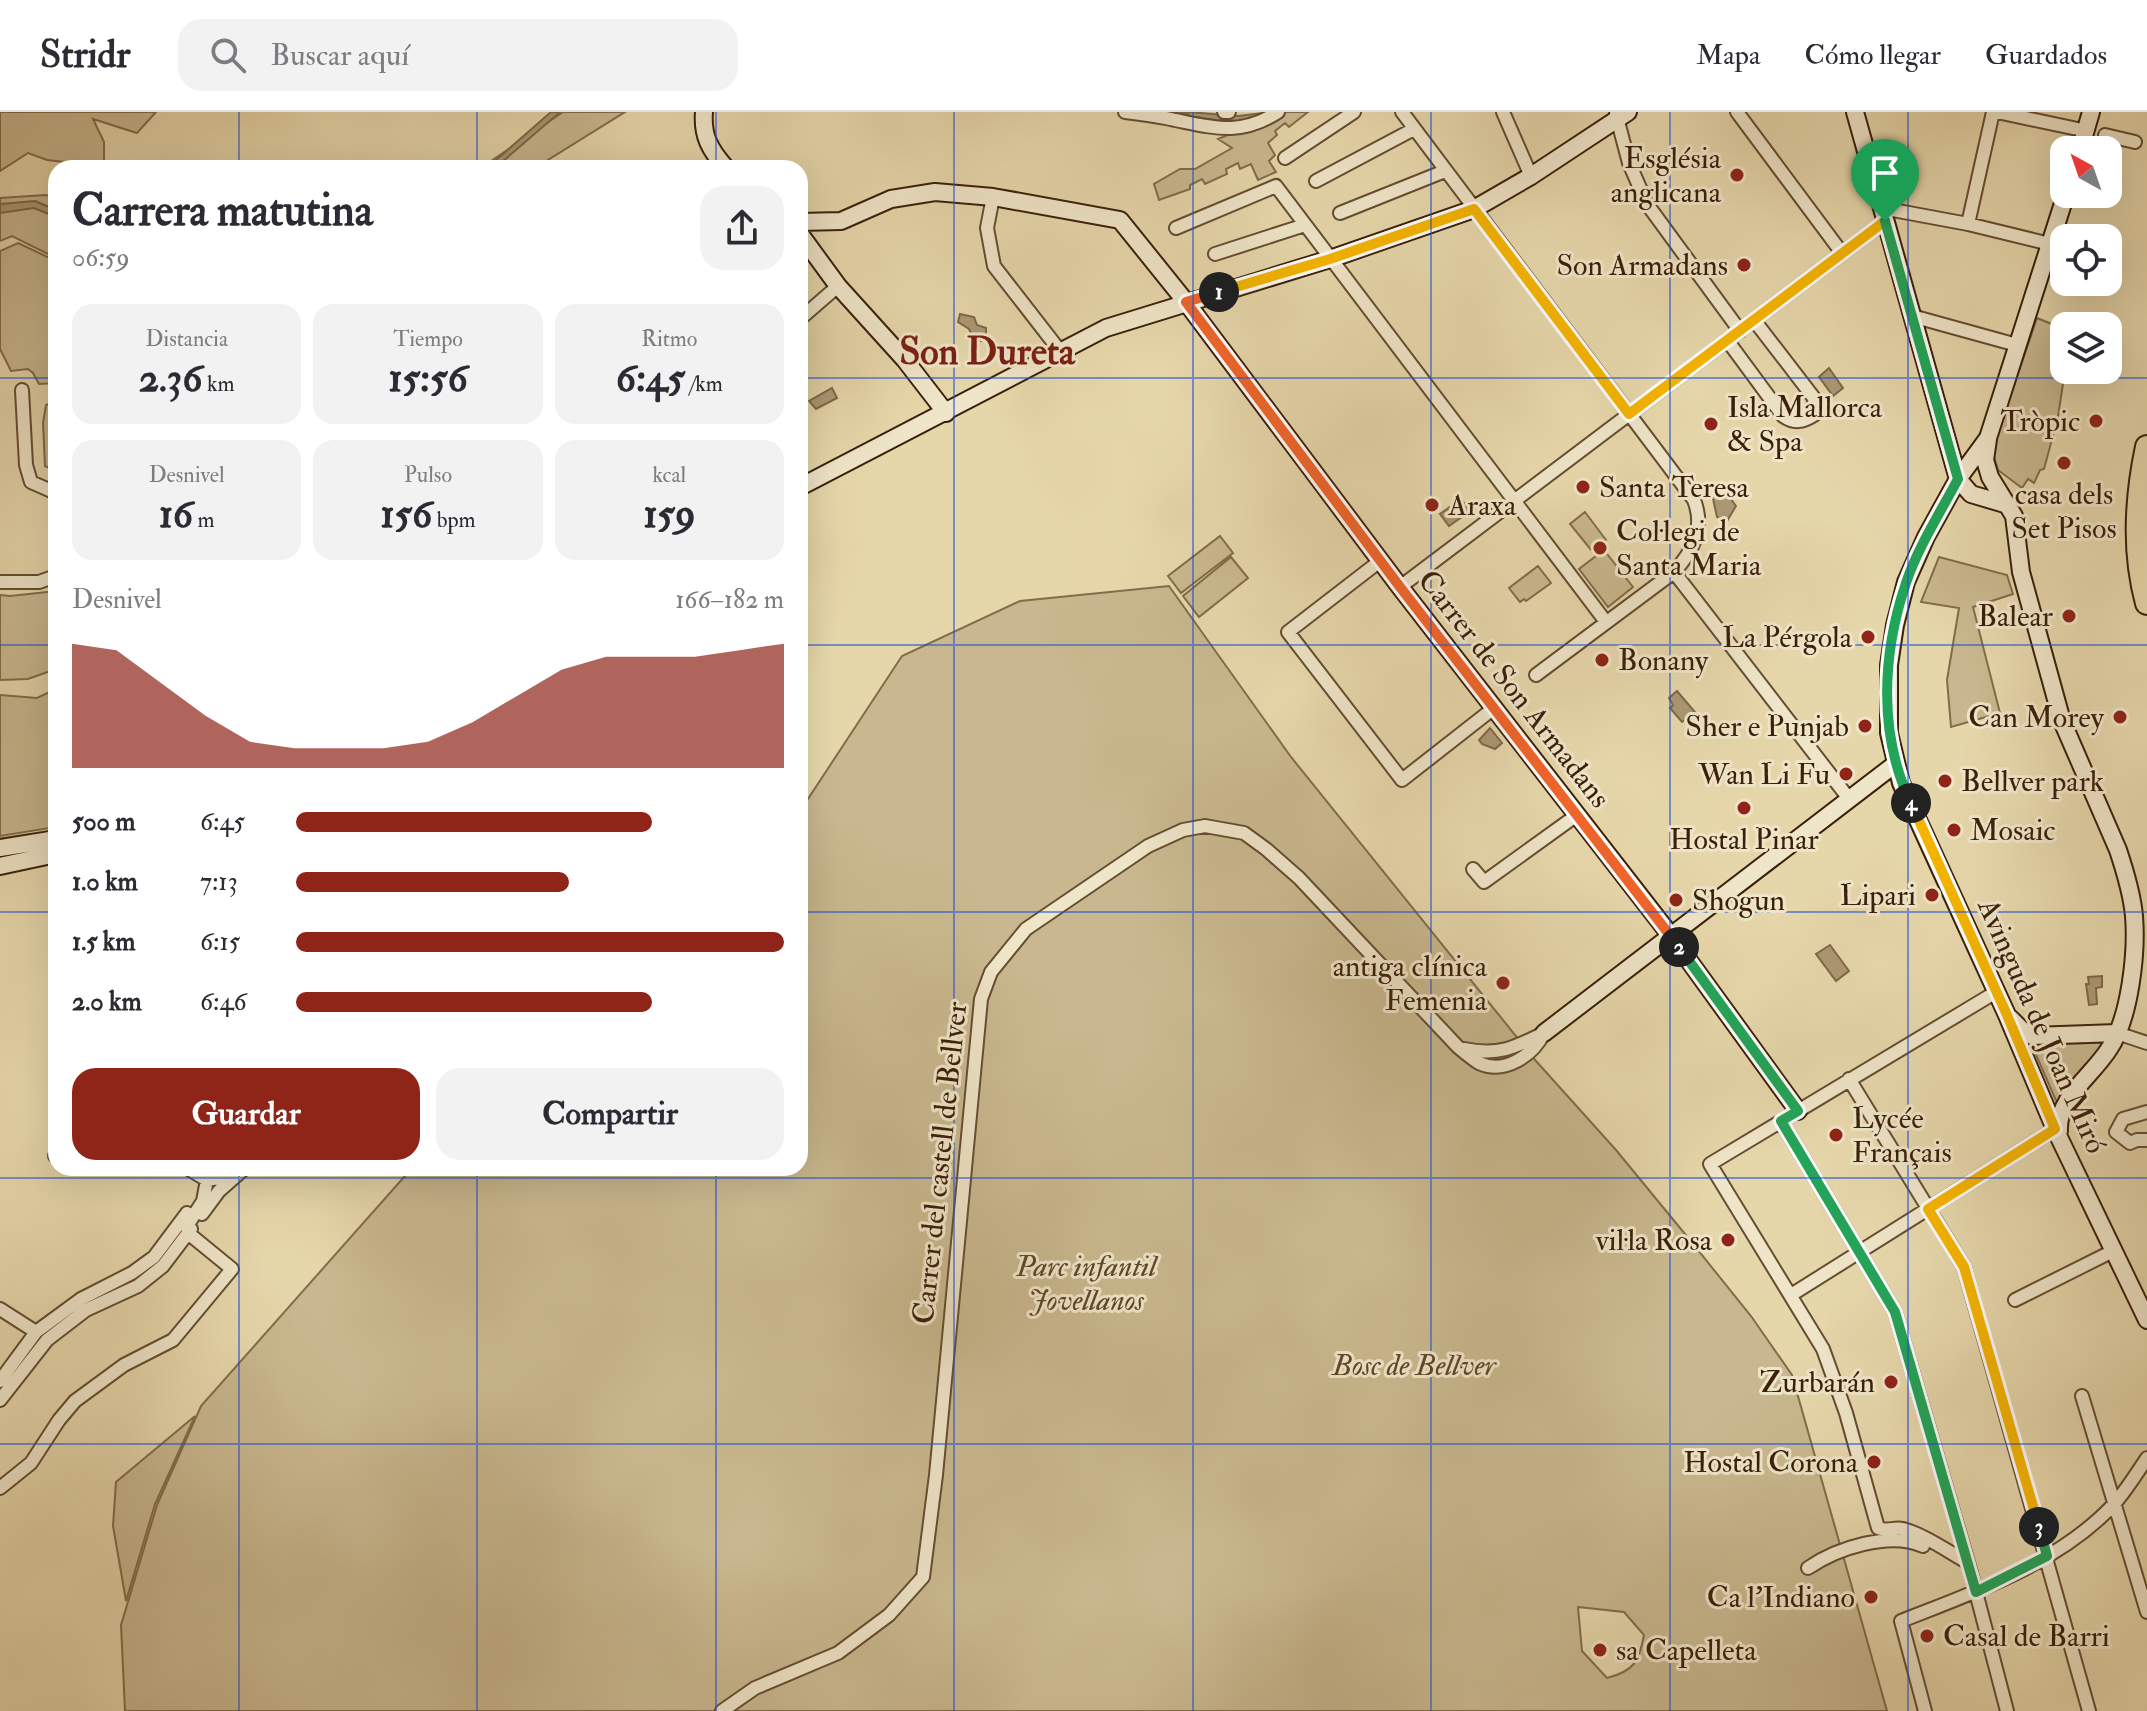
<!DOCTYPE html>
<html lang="es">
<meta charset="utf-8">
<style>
:root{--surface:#fff;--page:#f2f2f3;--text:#2b2b33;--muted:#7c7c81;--line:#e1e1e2;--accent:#8f2418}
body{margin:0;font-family:"IM FELL Double Pica",serif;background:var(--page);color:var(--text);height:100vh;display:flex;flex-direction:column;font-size:30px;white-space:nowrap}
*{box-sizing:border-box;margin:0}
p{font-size:26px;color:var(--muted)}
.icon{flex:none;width:44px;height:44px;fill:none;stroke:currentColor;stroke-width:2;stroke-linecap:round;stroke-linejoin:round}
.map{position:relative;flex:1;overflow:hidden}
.panel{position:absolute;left:48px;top:48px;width:760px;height:1016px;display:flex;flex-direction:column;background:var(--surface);border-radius:24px;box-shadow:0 8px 32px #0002}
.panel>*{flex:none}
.needle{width:52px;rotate:320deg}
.fabs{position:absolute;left:2050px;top:24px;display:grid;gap:16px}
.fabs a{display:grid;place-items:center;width:72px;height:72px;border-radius:16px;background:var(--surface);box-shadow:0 8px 32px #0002;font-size:40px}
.pin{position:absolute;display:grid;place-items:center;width:68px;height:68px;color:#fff;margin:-82px -34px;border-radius:50% 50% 50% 0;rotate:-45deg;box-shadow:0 0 8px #0007}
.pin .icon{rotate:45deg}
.km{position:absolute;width:40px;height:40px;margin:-20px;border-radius:50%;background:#222;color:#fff;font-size:22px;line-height:40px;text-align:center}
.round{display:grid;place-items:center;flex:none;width:84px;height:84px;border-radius:24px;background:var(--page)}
.head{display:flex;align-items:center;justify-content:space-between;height:136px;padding:0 24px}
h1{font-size:44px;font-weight:800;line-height:60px}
.stats{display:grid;grid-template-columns:repeat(3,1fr);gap:12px;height:136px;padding:8px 24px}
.stats div{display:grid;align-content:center;border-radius:20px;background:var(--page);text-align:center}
.stats b{font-size:40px;font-weight:800}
.stats small{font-size:22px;font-weight:400}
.stats p{font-size:22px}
.chart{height:224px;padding:16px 24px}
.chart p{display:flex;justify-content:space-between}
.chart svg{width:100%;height:144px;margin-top:8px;fill:var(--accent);opacity:.7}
.button{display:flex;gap:16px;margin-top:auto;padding:16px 24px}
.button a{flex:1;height:92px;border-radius:24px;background:var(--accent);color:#fff;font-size:32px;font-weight:800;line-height:92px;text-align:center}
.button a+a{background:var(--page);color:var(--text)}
ul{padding:0 24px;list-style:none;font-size:26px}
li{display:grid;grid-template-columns:128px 96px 1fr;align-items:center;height:60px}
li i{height:20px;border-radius:10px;background:var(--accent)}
header{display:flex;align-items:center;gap:48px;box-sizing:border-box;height:112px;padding:0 40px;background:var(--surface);border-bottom:2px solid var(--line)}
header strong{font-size:38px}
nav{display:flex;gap:44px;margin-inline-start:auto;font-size:28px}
.search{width:560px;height:72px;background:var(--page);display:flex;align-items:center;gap:20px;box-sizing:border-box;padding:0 28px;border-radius:24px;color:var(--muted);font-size:30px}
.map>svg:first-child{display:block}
.green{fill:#c9b88f;stroke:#826c4c;stroke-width:2;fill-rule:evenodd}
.water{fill:#ac9874;stroke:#7e6849;stroke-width:2}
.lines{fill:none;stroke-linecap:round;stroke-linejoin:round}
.stream{stroke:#7e6849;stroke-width:3}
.street-casing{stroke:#654d32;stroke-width:16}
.secondary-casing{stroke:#3a1f09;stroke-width:20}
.highway-casing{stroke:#3a1f09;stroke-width:26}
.street{stroke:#efe5c8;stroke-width:12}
.secondary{stroke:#efe5c8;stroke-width:16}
.highway{stroke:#e6d7ab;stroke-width:22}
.split-1-casing{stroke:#fff;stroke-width:16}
.split-2-casing{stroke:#fff;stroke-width:16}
.split-3-casing{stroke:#fff;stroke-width:16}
.split-4-casing{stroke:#fff;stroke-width:16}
.split-5-casing{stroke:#fff;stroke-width:16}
.split-1{stroke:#f5b400;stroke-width:10}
.split-2{stroke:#f0652b;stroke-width:10}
.split-3{stroke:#22a559;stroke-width:10}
.split-4{stroke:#f5b400;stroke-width:10}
.split-5{stroke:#22a559;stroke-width:10}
.grid{fill:none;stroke:#1d4ed8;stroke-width:2;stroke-opacity:0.55}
.poi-dot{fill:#8f2418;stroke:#efe5c8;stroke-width:3}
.labels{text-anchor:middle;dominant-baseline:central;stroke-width:6;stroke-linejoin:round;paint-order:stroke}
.poi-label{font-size:30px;fill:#3a1f09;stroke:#efe5c8;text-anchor:end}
.street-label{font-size:30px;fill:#3a1f09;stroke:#efe5c8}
.park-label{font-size:30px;font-style:italic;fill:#5e452a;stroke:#efe5c8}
.district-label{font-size:38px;font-weight:bold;fill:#7a1f14;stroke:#efe5c8}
</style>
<header>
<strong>Stridr</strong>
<div class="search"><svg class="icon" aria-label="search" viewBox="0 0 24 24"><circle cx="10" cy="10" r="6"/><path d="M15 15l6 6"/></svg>Buscar aquí</div>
<nav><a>Mapa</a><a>Cómo llegar</a><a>Guardados</a></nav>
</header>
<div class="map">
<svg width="2147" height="1599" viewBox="0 0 2147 1599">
<rect width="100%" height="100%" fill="#e6d7ab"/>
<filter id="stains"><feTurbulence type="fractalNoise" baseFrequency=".0025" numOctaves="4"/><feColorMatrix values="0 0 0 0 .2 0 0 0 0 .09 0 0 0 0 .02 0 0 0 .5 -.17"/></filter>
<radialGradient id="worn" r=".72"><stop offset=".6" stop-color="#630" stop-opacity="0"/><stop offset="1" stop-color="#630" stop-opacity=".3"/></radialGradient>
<path class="green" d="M0,0H156L137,21L93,7L104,30V56H66L64,50L47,48L28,41L0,59Z
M563,0H625L535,56H481Z
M1283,0H1308L1289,15L1285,11L1275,19L1277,23L1268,31L1275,43L1269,49L1276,60L1258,68L1251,52L1240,57L1238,51L1226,57L1227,62L1205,72L1202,67L1190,73V77L1159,88L1154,72L1180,57H1195L1232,36L1218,27Z
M45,83L56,85V146L12,124L0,129V86Z
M18,131L56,149V271L39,272L33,261L28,257L11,259L0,237V139Z
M2037,206L2064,217L2065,258L2058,305L2044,357L2040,358L2034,371L2028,367L2022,376L1998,358L1992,338Z
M56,289V359L45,354L43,311L46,293Z
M1585,400L1606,428L1592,439L1570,412Z
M1220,424L1233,441L1181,481L1168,464Z
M1604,438L1633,475L1608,495L1579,457Z
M1231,445L1248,466L1199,505L1183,484Z
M1939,445L2007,463L2013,482L1973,495L2000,601L1951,615L1947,568L1959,496L1921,490Z
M1538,454L1551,471L1526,489L1524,487L1520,490L1509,476Z
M1169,474L1291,645L1536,949L1616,1038L1685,1122L1751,1204L1792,1263L1887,1599H125L121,1513L157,1393L201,1294L412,1056H800V699L902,544L1020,489ZM1578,1495L1624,1500L1644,1523C1639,1550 1634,1559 1607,1566L1582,1539Z
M56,479V557L28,567L0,568V483L10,484Z
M56,577V715L0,724V583L37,586Z
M2117,921L2062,996L2057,991L2027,922Z
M195,1304L155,1392L126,1489L113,1414L116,1370Z"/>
<path class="water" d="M551,0H560L495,56H487Z
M1188,0L1238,4L1272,0L1236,11L1188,4Z
M35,89L56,98V105L34,96L0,101V92Z
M960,202L974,205L977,213L986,216V224L981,229L974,228L969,217L958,210Z
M1829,256L1843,276L1833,284L1819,265Z
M832,276L837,286L816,297L809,289Z
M1723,376L1736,394L1727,409L1717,405L1712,382Z
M1461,387L1470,399L1449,414L1440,402Z
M1677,579L1695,600L1682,610L1670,596L1673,593L1669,586Z
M1490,616L1502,631L1495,637L1482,632L1479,628Z
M1830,833L1849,859L1836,869L1816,842Z
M2102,864V875L2096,876L2097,892L2089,893L2086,872H2089L2088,865Z"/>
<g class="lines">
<path class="stream" d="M1176,0L1188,2"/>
<g class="street-casing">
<path id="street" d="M1125,0C1142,2 1159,4 1175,8C1215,16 1241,24 1278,0
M1224,0H1229
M1402,0L1694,388C1705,416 1693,439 1674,460L1536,563
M1503,0L1531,64
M1737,0L1842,141
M1997,0L2087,19
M1616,2L1629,51L1647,92L1740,219
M2105,23L2135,30
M1285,46L1354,0
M1316,69L1414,17
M993,85L987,116L994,154L1060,239
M1882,96L1968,112L2050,132
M1340,101L1445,59
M1968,112L1993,0
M1176,116L1276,74L1606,510
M1215,142L1305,113
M1912,204L2017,233
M800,207L838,174
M1727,228L1783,304C1794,312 1803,310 1814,303V286L1754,208
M22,278L26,353L31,370L56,381
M1380,449L1288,520L1402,668L1494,596
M1674,460L1850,688
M0,470H39L56,464
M1400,475L1885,109
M1473,757L1484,770L1577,703
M2117,921L2147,931
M1464,937C1498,944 1514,936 1544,921
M1849,967L1964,1155L2089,1599
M2147,1000L2123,1007L2116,1020L2130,1031L2137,1028H2147
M1781,1009L1895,1200L1971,1461L2007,1599
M55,1044H56
M187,1056L207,1068
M202,1102L219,1079L245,1056
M1791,1183L2055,1017
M2015,1188L2115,1138
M0,1197L36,1220
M0,1269L36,1220L81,1187L132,1161L154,1145L187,1101
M2082,1284L2147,1500
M0,1288L47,1228L86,1198L138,1174L163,1154L191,1117
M0,1376L31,1351L59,1308L75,1289L124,1253L173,1228L232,1157L188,1121L187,1114L203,1089L207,1068L224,1065L235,1056
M1967,1450C1947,1439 1925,1423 1903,1417C1894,1415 1887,1420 1878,1416L1846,1301L1823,1237L1710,1052L1996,880
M1808,1456C1837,1436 1890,1419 1923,1434
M722,1599L755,1576L838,1541L889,1503L923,1465L936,1363L981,887L991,860L1026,817L1148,734L1183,718L1205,714L1244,721L1266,737L1299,766L1458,935C1464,940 1472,947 1479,951C1505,963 1533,943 1544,921
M1925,1599L1901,1509C1975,1480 2060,1451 2115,1391C2127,1377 2137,1361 2147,1346"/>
</g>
<g class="secondary-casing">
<path id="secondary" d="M704,0C702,24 710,38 726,56
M1855,0L1958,367L1971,382L2008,393
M2080,38L2091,0
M2066,82L1988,326L1958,367L1926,425L1906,470L1895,513L1889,553V621L1901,671L2007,903L2055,1017L2147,1208
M800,110L841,109L891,87L935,80L993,85L1120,108L1186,190L1400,475L1671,824L1798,999
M800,122L838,174L905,248L946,301
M1988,327L1985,348L1990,365L2014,404L2021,460L2062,609L2118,738C2125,759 2132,781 2134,804C2137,841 2130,906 2109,937C2092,964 2057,986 2059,1019
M800,375L1106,216L1330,147L1474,97L1531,64L1628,0
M0,736L56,727
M0,754L56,742
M2010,906L2023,919L2032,924L2117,921
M1544,921L1894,653"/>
</g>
<g class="highway-casing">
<path id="highway" d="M2147,335C2136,387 2133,440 2147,491"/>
</g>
<use href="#street" class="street"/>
<use href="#secondary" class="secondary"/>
<use href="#highway" class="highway"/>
</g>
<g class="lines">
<g class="split-1-casing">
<path id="split-1" d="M1219,180L1330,147L1474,97L1629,302L1885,109"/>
</g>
<g class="split-2-casing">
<path id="split-2" d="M1219,180L1186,190L1400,475L1679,835"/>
</g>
<g class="split-3-casing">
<path id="split-3" d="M1679,835L1798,999L1781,1009L1895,1200L1976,1480L2047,1444L2039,1415"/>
</g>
<g class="split-4-casing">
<path id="split-4" d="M1911,691L2007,903L2055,1017L1928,1097L1964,1155L2039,1415"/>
</g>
<g class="split-5-casing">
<path id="split-5" d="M1885,109L1958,367C1940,401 1918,435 1906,471C1882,542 1878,623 1911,691"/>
</g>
<use href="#split-1" class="split-1"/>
<use href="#split-2" class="split-2"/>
<use href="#split-3" class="split-3"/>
<use href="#split-4" class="split-4"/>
<use href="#split-5" class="split-5"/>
</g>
<path class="grid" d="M239,0V56M477,0V56M716,0V56M954,0V1599M1193,0V1599M1431,0V1599M1670,0V1599M1908,0V1599M0,266H56M800,266H2147M0,533H56M800,533H2147M0,800H56M800,800H2147M239,1056V1599M477,1056V1599M716,1056V1599M0,1066H2147M0,1332H2147"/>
<g class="poi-dot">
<circle cx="1737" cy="63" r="8"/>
<circle cx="1744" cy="153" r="8"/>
<circle cx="2096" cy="309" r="8"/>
<circle cx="1711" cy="312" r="8"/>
<circle cx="2064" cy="351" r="8"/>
<circle cx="1583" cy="375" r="8"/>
<circle cx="1432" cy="393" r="8"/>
<circle cx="1600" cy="436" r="8"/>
<circle cx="2069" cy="504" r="8"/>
<circle cx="1868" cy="525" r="8"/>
<circle cx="1602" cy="548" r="8"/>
<circle cx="2120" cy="605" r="8"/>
<circle cx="1865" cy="614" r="8"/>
<circle cx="1846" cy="662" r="8"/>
<circle cx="1945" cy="669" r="8"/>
<circle cx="1744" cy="696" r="8"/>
<circle cx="1954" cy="718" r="8"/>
<circle cx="1932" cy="783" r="8"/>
<circle cx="1676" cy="788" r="8"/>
<circle cx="1503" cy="871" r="8"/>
<circle cx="1836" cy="1023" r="8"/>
<circle cx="1728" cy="1128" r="8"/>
<circle cx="1891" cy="1270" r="8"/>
<circle cx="1874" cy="1350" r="8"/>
<circle cx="1871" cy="1485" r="8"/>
<circle cx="1927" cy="1524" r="8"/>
<circle cx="1600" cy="1538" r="8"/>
</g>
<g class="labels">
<g class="poi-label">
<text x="1721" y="46">Església<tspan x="1721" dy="34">anglicana</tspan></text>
<text x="1728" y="153">Son Armadans</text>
<text x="1727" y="295" text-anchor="start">Isla Mallorca<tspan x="1727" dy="34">&amp; Spa</tspan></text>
<text x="2080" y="309">Tròpic</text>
<text x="1599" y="375" text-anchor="start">Santa Teresa</text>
<text x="2064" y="382" text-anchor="middle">casa dels<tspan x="2064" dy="34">Set Pisos</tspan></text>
<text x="1448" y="393" text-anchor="start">Araxa</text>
<text x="1616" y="419" text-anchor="start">Col·legi de<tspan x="1616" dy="34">Santa Maria</tspan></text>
<text x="2053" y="504">Balear</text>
<text x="1852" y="525">La Pérgola</text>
<text x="1618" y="548" text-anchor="start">Bonany</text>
<text x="2104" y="605">Can Morey</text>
<text x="1849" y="614">Sher e Punjab</text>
<text x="1830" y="662">Wan Li Fu</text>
<text x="1961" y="669" text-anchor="start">Bellver park</text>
<text x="1970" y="718" text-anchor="start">Mosaic</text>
<text x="1744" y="727" text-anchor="middle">Hostal Pinar</text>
<text x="1916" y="783">Lipari</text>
<text x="1692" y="788" text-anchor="start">Shogun</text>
<text x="1487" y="854">antiga clínica<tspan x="1487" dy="34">Femenia</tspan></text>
<text x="1852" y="1006" text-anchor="start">Lycée<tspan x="1852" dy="34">Français</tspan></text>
<text x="1712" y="1128">vil·la Rosa</text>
<text x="1875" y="1270">Zurbarán</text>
<text x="1858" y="1350">Hostal Corona</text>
<text x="1855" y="1485">Ca l'Indiano</text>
<text x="1943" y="1524" text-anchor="start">Casal de Barri</text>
<text x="1616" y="1538" text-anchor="start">sa Capelleta</text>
</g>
<g class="street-label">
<text transform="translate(1514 577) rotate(52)">Carrer de Son Armadans</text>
<text transform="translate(2042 914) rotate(66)">Avinguda de Joan Miró</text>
<text transform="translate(940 1051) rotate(-84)">Carrer del castell de Bellver</text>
</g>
<g class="park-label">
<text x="1086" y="1154">Parc infantil<tspan x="1086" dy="34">Jovellanos</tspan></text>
<text x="1414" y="1253">Bosc de Bellver</text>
</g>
<g class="district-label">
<text x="987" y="240">Son Dureta</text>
</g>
</g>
<rect width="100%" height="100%" filter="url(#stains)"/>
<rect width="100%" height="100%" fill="url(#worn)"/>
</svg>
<div class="fabs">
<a><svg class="needle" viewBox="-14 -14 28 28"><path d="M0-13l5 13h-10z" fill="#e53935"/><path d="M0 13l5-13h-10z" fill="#7c7c81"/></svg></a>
<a><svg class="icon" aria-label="locate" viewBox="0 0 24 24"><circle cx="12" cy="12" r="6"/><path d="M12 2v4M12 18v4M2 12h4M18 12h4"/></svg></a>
<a><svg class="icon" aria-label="layers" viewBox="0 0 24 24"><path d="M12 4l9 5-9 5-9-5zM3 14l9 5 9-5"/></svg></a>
</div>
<div class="pin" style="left:1885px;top:109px;background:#1e9e55"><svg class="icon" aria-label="arrive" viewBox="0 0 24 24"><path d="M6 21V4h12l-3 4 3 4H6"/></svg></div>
<b class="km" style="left:1219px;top:180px">1</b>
<b class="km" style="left:1679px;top:835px">2</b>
<b class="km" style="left:2039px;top:1415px">3</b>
<b class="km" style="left:1911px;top:691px">4</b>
<section class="panel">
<div class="head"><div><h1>Carrera matutina</h1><p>06:59</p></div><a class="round"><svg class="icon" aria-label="share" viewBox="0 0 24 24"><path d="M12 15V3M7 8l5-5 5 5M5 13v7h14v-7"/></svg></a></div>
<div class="stats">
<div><p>Distancia</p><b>2.36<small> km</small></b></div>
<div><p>Tiempo</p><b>15:56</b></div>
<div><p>Ritmo</p><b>6:45<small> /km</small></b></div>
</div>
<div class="stats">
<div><p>Desnivel</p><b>16<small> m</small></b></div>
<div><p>Pulso</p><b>156<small> bpm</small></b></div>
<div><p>kcal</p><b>159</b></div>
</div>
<div class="chart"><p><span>Desnivel</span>166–182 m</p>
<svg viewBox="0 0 160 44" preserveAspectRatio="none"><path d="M0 44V6L10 8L20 18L30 28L40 36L50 38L60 38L70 38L80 36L90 30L100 22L110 14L120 10L130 10L140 10L150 8L160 6V44z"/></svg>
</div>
<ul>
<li><b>500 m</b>6:45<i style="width:73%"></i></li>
<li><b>1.0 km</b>7:13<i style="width:56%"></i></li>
<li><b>1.5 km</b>6:15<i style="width:100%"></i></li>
<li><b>2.0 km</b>6:46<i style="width:73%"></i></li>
</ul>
<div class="button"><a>Guardar</a><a>Compartir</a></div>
</section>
</div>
